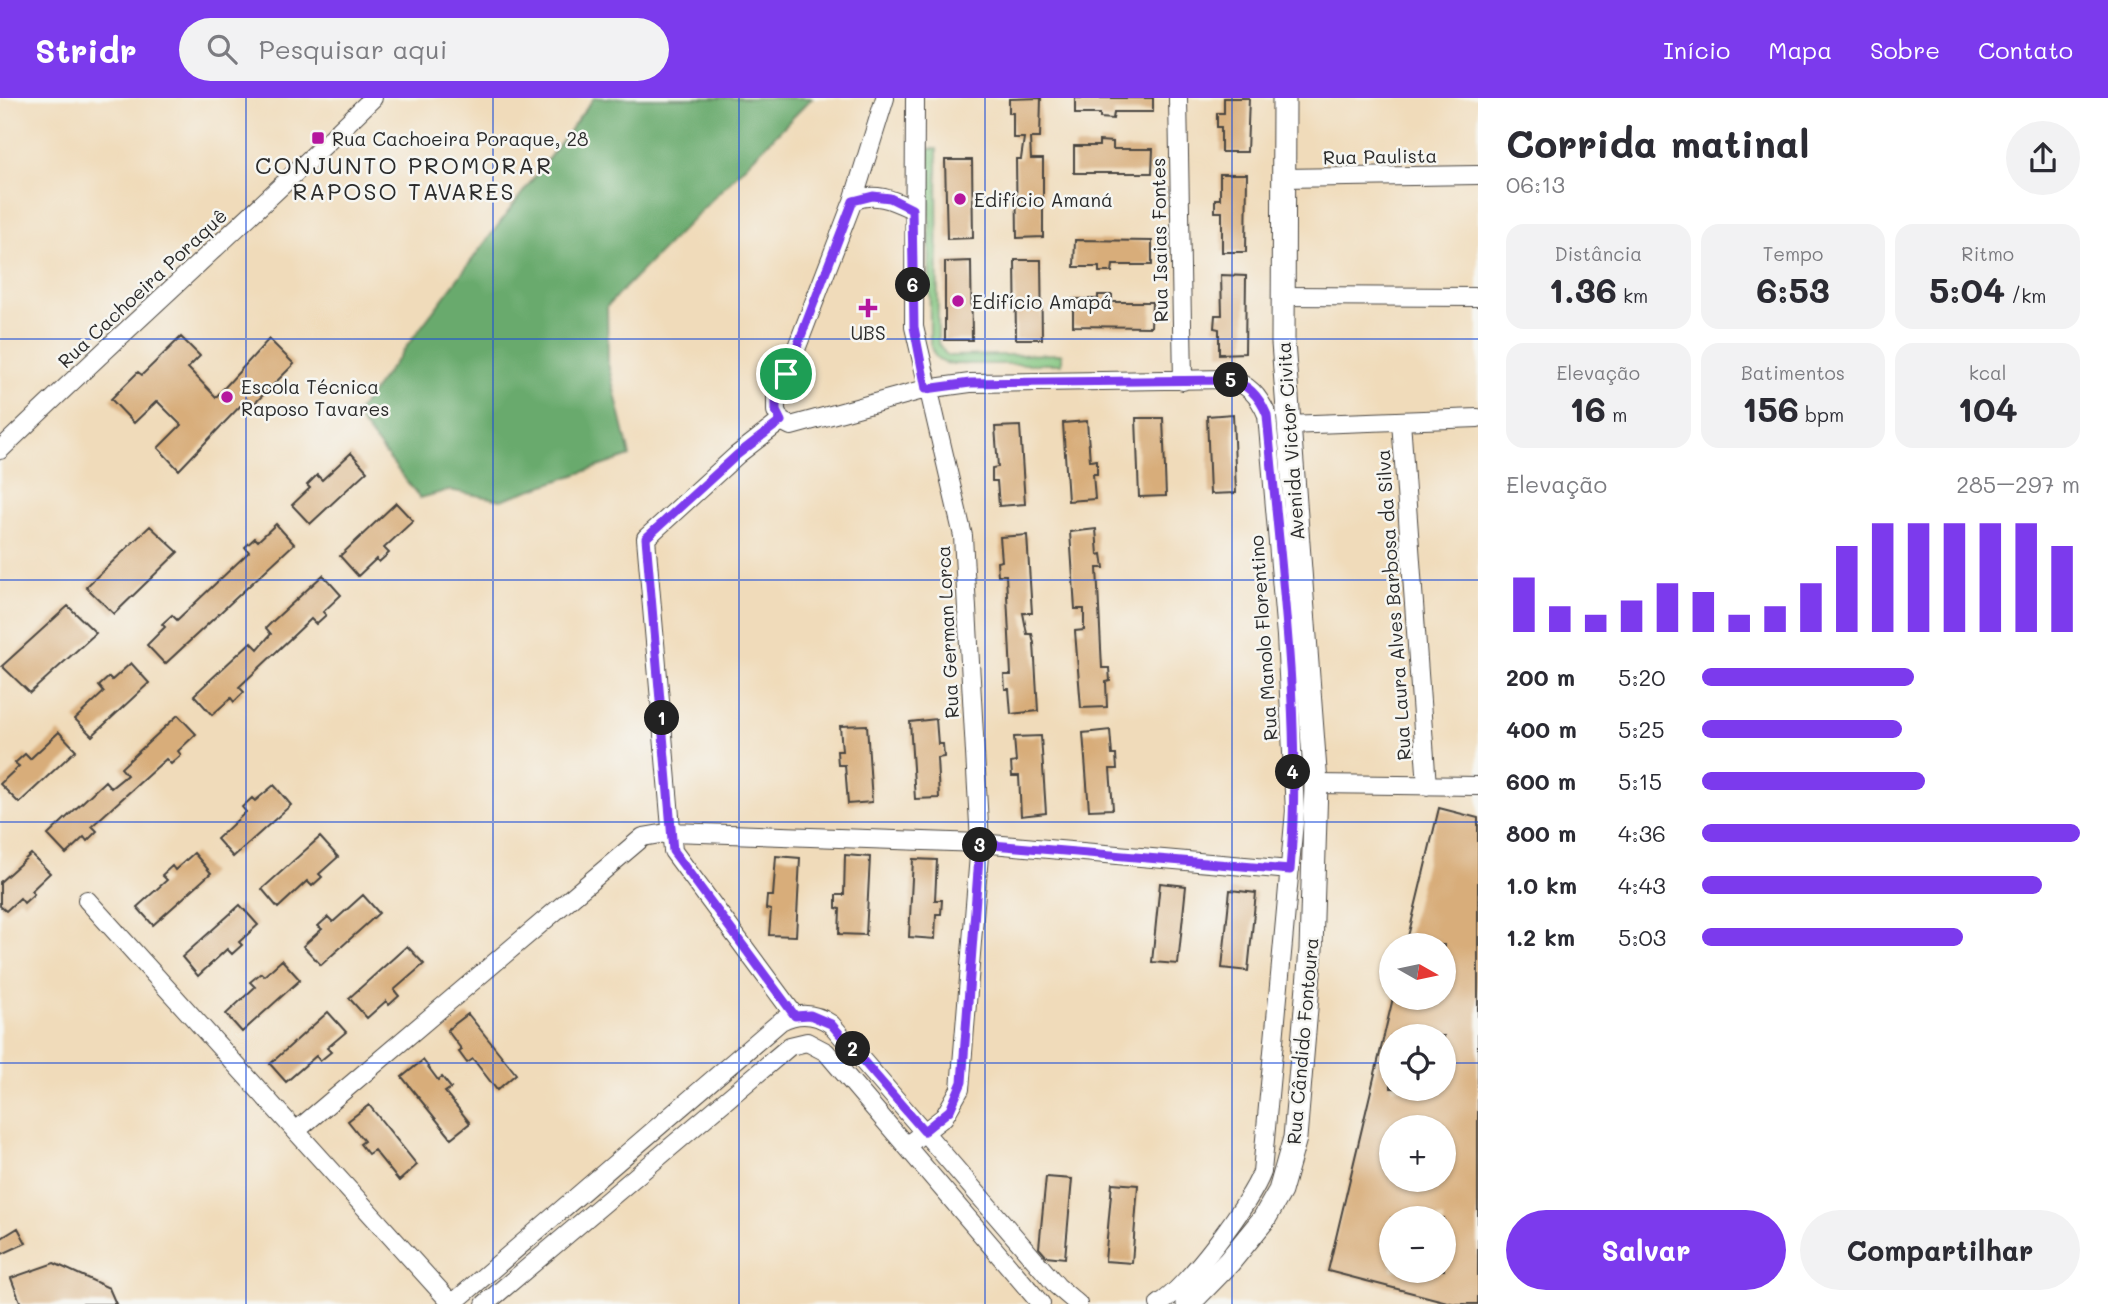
<!DOCTYPE html>
<html lang="pt">
<meta charset="utf-8">
<style>
:root{--surface:#fff;--page:#f2f2f3;--text:#2b2b33;--muted:#7c7c81;--accent:#7c3aed}
body{margin:0;font-family:Mali,sans-serif;background:var(--page);color:var(--text);height:100vh;display:flex;flex-direction:column;font-size:26px;white-space:nowrap}
*{box-sizing:border-box;margin:0}
p{font-size:23px;color:var(--muted)}
.icon{flex:none;width:38px;height:38px;fill:none;stroke:currentColor;stroke-width:2;stroke-linecap:round;stroke-linejoin:round}
.map{position:relative;flex:1;overflow:hidden}
.side{display:flex;flex-direction:column;background:var(--surface);width:630px}
.side>*{flex:none}
.needle{width:46px;rotate:99deg}
.tools{position:absolute;left:1379px;top:835px;display:grid;gap:14px}
.tools a{display:grid;place-items:center;width:77px;height:77px;border-radius:50%;background:var(--surface);box-shadow:0 2px 5px #0004;font-size:35px}
.pin{position:absolute;display:grid;place-items:center;width:60px;height:60px;color:#fff;margin:-30px;border:4px solid #fff;border-radius:50%;box-shadow:0 2px 7px #0007}
.km{position:absolute;width:35px;height:35px;margin:-18px;border-radius:50%;background:#222;color:#fff;font-size:19px;line-height:35px;text-align:center}
.round{display:grid;place-items:center;flex:none;width:74px;height:74px;border-radius:37px;background:var(--page)}
.head{display:flex;align-items:center;justify-content:space-between;height:119px;padding:0 28px}
h1{font-size:38px;font-weight:700;line-height:52px}
.figures{display:grid;grid-template-columns:repeat(3,1fr);gap:10px;height:119px;padding:7px 28px}
.figures div{display:grid;align-content:center;border-radius:18px;background:var(--page);text-align:center}
.figures b{font-size:35px;font-weight:700}
.figures small{font-size:19px;font-weight:400}
.figures p{font-size:19px}
.chart{height:196px;padding:14px 28px}
.chart p{display:flex;justify-content:space-between}
.chart svg{width:100%;height:126px;margin-top:7px;stroke:var(--accent);stroke-width:6}
.cta{display:flex;gap:14px;margin-top:auto;padding:14px 28px}
.cta a{flex:1;height:80px;border-radius:42px;background:var(--accent);color:#fff;font-size:28px;font-weight:700;line-height:80px;text-align:center}
.cta a+a{background:var(--page);color:var(--text)}
ul{padding:0 28px;list-style:none;font-size:23px}
li{display:grid;grid-template-columns:112px 84px 1fr;align-items:center;height:52px}
li i{height:18px;border-radius:9px;background:var(--accent)}
header{display:flex;align-items:center;gap:42px;box-sizing:border-box;height:98px;padding:0 35px;background:var(--accent);color:#fff}
header strong{font-size:33px}
nav{display:flex;gap:38px;margin-inline-start:auto;font-size:24px}
.search{width:490px;height:63px;background:var(--page);display:flex;align-items:center;gap:18px;box-sizing:border-box;padding:0 24px;border-radius:38px;color:var(--muted);font-size:26px}
main{display:flex;flex:1;min-height:0}
.map>svg:first-child{display:block}
.green{fill:#82c57e;stroke:#567854;stroke-width:2}
.forest{fill:#69aa6d;stroke:#4a6a4c;stroke-width:2}
.building{fill:#d8ad7a;fill-rule:evenodd}
.lines{fill:none;stroke-linecap:round;stroke-linejoin:round}
.minor-casing{stroke:#494540;stroke-width:20}
.major-casing{stroke:#494540;stroke-width:25}
.minor{stroke:#fff;stroke-width:18}
.major{stroke:#fff;stroke-width:23}
.route-casing{stroke:#fff;stroke-width:14}
.route{stroke:#7c3aed;stroke-width:9}
.grid{fill:none;stroke:#1d4ed8;stroke-width:2;stroke-opacity:0.55}
.poi-dot{fill:#b5179e;stroke:#f6f6f2;stroke-width:2.5}
.labels{text-anchor:middle;dominant-baseline:central;stroke-width:5;stroke-linejoin:round;paint-order:stroke}
.poi-label{font-size:19px;fill:#2b2b2b;stroke:#f6f6f2;text-anchor:start}
.street-label{font-size:19px;fill:#2b2b2b;stroke:#f6f6f2}
.quarter-label{font-size:23px;letter-spacing:2px;fill:#2b2b2b;stroke:#f6f6f2}
</style>
<header>
<strong>Stridr</strong>
<div class="search"><svg class="icon" aria-label="search" viewBox="0 0 24 24"><circle cx="10" cy="10" r="6"/><path d="M15 15l6 6"/></svg>Pesquisar aqui</div>
<nav><a>Início</a><a>Mapa</a><a>Sobre</a><a>Contato</a></nav>
</header>
<main>
<div class="map">
<svg width="1478" height="1206" viewBox="0 0 1478 1206">
<rect width="100%" height="100%" fill="#f6f6f2"/>
<filter id="ink" filterUnits="userSpaceOnUse"><feTurbulence type="fractalNoise" baseFrequency=".0143" numOctaves="2"/><feDisplacementMap in="SourceGraphic" scale="14" xChannelSelector="R" yChannelSelector="G"/><feConvolveMatrix kernelMatrix="1 2 1 2 8 2 1 2 1" color-interpolation-filters="sRGB"/></filter>
<filter id="wash" filterUnits="userSpaceOnUse"><feTurbulence type="fractalNoise" baseFrequency=".00686" numOctaves="4" result="noise"/><feDisplacementMap in="SourceGraphic" scale="28" xChannelSelector="R" yChannelSelector="G"/><feGaussianBlur stdDeviation="1.57" result="paint"/><feColorMatrix in="noise" values="0 0 0 0 0 0 0 0 0 0 0 0 0 0 0 0 0 1.4 0 .05"/><feComposite in="paint" operator="in"/></filter>
<g filter="url(#wash)">
<rect width="100%" height="100%" fill="#f0dbba"/>
<path class="green" d="M929,51H937L938,245L947,258L1062,256V266H952C938,265 933,258 930,245Z"/>
<path class="forest" d="M594,0H812L607,208L608,266L630,358L501,402L449,392L420,400L355,317Z"/>
<g id="blocks">
<path class="building" d="M1041,0L1040,40H1030L1031,61H1043V139L1017,140L1016,61H1021L1024,40H1013V15H1009V1Z
M1075,0H1153V14H1114L1113,21L1100,20V16H1075Z
M1224,0H1249L1247,54H1221V29H1217V15H1224Z
M1099,43L1113,44V51H1153L1152,75H1074V48H1099Z
M945,62H972L973,140L947,141Z
M1220,76H1247L1246,154H1222V114H1215V101H1220Z
M1075,142L1152,143V167H1113L1112,174H1099V169H1074Z
M1015,162H1041L1042,241H1016Z
M971,163L972,242H945V164Z
M1221,177L1246,178L1245,255L1219,256V231L1214,230L1215,217H1222Z
M1098,197H1112V204H1152L1151,229L1073,228V201H1098Z
M181,239L200,258L188,270L216,299L269,241L294,266L253,307L247,301L179,372L158,350L181,327L157,303L134,325L111,301L138,274L142,277Z
M1233,316L1236,395L1210,396L1207,318Z
M1136,320H1163L1166,398L1139,399Z
M1087,323L1090,363L1097,362V376H1093L1095,401L1068,403L1063,325Z
M1020,328L1025,406L999,408L997,383H992V370L998,369L995,329Z
M351,355L367,373L310,426L292,407L310,390L307,387L317,377L322,382Z
M396,405L413,423L384,450L389,455L379,464L376,461L358,478L340,458Z
M276,426L294,446L165,566L147,547L165,529L162,526L172,517L177,522L249,454L245,449L255,440L258,443Z
M150,428L178,454L114,516L86,489Z
M1096,431L1098,457L1102,456L1104,470H1097L1102,570H1109L1110,583L1106,584L1107,609L1081,610L1075,533L1084,532V511H1075L1070,434Z
M1027,437L1032,515H1023L1027,536H1032L1034,545L1038,613L1011,616L1009,591H1005L1004,577H1011L1006,477H998L997,464L1002,463L1000,439Z
M323,477L341,497L323,514L326,517L316,526L311,521L239,589L244,594L234,604L231,600L212,617L194,597L251,544L258,551L271,536L266,530L273,523Z
M68,508L96,535L30,595L2,568Z
M131,565L149,585L92,638L75,621L104,594L99,588L109,579L112,582Z
M178,617L196,636L178,653L181,657L171,666L166,661L92,728L97,733L87,743L84,739L66,756L48,737L105,683L111,690L127,677L121,670Z
M936,621L938,646H943L944,659L937,660L939,700L915,701L910,624Z
M867,627L872,704L848,706L845,667H838L837,653H842L840,628Z
M1110,632L1112,657H1116L1117,671H1110L1113,711L1089,712L1083,635Z
M59,634L76,652L19,705L0,686L19,668L15,665L25,656L30,661Z
M1041,638L1046,715L1021,718L1019,678H1012L1011,665L1016,664L1014,639Z
M274,687L291,707L233,759L217,741L246,714L242,709L252,700L255,703Z
M1439,710L1478,720V1206H1455L1328,1173L1393,900H1444V847H1406ZM1391,938H1444V990H1391ZM1391,1029H1444V1082H1391ZM1391,1120H1444V1172H1391Z
M320,739L338,759L319,776L322,779L312,788L307,783L278,810L262,791Z
M194,755L211,775L153,827L137,809L167,782L162,777L172,768L175,772Z
M31,756L50,775L31,793L34,796L24,805L20,800L6,813L0,808V784Z
M845,757L870,759L866,837L839,836L840,811L836,810V797H844Z
M776,758L800,760L796,838L769,837L771,812L766,811L767,798H773Z
M913,761L937,762L935,802H942L941,816H936L935,841L909,839Z
M1160,785L1186,788L1178,866L1152,864Z
M1230,792L1256,795L1248,873L1222,870Z
M363,797L379,815L321,867L303,848L322,831L318,828L328,819L333,824Z
M240,807L258,827L239,844L242,847L232,856L227,851L198,878L182,859Z
M407,848L424,866L394,892L399,898L389,907L386,903L367,920L349,900Z
M282,862L300,882L242,934L226,916L255,889L250,884L261,875L264,878Z
M328,914L346,934L327,950L331,954L320,963L316,958L286,984L270,966Z
M468,916L516,976L497,992L473,961L467,965L459,954L462,952L447,932Z
M423,962L438,982L442,979L451,990L445,994L470,1025L451,1040L402,979Z
M369,1007L417,1067L399,1083L374,1052L368,1056L360,1046L364,1043L348,1023Z
M1046,1079L1072,1081L1065,1160L1046,1158L1039,1150Z
M1112,1085L1138,1087L1132,1165L1105,1163Z
M18,1130L26,1145L0,1157V1141Z
M54,1165L109,1190L116,1206H21L11,1180Z"/>
</g>
</g>
<g filter="url(#ink)">
<use href="#blocks" fill-opacity="0" stroke="#494540" stroke-width="2"/>
<g class="lines">
<g class="minor-casing">
<path id="minor" d="M885,0L853,103L790,267L776,296V313L781,323L791,328L926,291L970,285L1227,281C1248,285 1259,298 1267,317L1286,538L1295,713L1262,1074C1251,1104 1186,1191 1159,1206
M1178,0L1183,283
M1282,80L1478,77
M853,103C874,93 893,102 912,111
M1281,198L1478,199
M781,323L737,357L646,440L673,753L795,918
M1401,323L1427,688
M1287,327L1478,320
M0,352C123,233 251,120 373,0
M1316,686L1478,688
M87,802L452,1206
M296,1033L643,739L672,734L980,745L1290,772
M906,1048L944,1019L960,991L980,745L963,438L914,229L915,0
M452,1206L781,923C798,914 815,915 831,926L1057,1188L1078,1206
M485,1206L790,948L807,944L826,954L1041,1206"/>
</g>
<g class="major-casing">
<path id="major" d="M1188,1206L1229,1164L1264,1121L1280,1093L1295,1040L1311,852L1316,686L1283,245L1284,0"/>
</g>
<use href="#minor" class="minor"/>
<use href="#major" class="major"/>
</g>
</g>
<g class="lines" filter="url(#ink)">
<g class="route-casing">
<path id="route" d="M873,98L890,100L912,111L914,229L926,291L970,285L1227,282C1248,285 1259,298 1267,317C1280,466 1303,623 1290,772L980,746L962,984L950,1012L924,1033L831,926L810,917L795,918L673,753L646,440L737,357L781,323L776,313V296L790,267L853,103Z"/>
</g>
<use href="#route" class="route"/>
</g>
<path class="grid" d="M246,0V1206M493,0V1206M739,0V1206M985,0V1206M1232,0V1206M0,241H1478M0,482H1478M0,724H1478M0,965H1391M1444,965H1478"/>
<g class="poi-dot">
<rect x="311" y="33" width="14" height="14" rx="3.5"/>
<circle cx="960" cy="101" r="7"/>
<circle cx="958" cy="203" r="7"/>
<path d="M864.5 199.5h7v7h7v7h-7v7h-7v-7h-7v-7h7z"/>
<circle cx="227" cy="299" r="7"/>
</g>
<g class="labels">
<g class="poi-label">
<text x="332" y="40">Rua Cachoeira Poraque, 28</text>
<text x="974" y="101">Edifício Amaná</text>
<text x="972" y="203">Edifício Amapá</text>
<text x="868" y="234" text-anchor="middle">UBS</text>
<text x="241" y="288">Escola Técnica<tspan x="241" dy="22">Raposo Tavares</tspan></text>
</g>
<g class="street-label">
<text transform="translate(1380 58) rotate(-1)">Rua Paulista</text>
<text transform="translate(1159 142) rotate(-91)">Rua Isaias Fontes</text>
<text transform="translate(142 190) rotate(-43)">Rua Cachoeira Poraquê</text>
<text transform="translate(1290 343) rotate(-94)">Avenida Victor Civita</text>
<text transform="translate(1393 507) rotate(-94)">Rua Laura Alves Barbosa da Silva</text>
<text transform="translate(947 534) rotate(-93)">Rua German Lorca</text>
<text transform="translate(1263 540) rotate(-94)">Rua Manolo Florentino</text>
<text transform="translate(1302 943) rotate(-85)">Rua Cândido Fontoura</text>
</g>
<g class="quarter-label">
<text x="404" y="67">CONJUNTO PROMORAR<tspan x="404" dy="26">RAPOSO TAVARES</tspan></text>
</g>
</g>
</svg>
<div class="tools">
<a><svg class="needle" viewBox="-14 -14 28 28"><path d="M0-13l5 13h-10z" fill="#e53935"/><path d="M0 13l5-13h-10z" fill="#7c7c81"/></svg></a>
<a><svg class="icon" aria-label="locate" viewBox="0 0 24 24"><circle cx="12" cy="12" r="6"/><path d="M12 2v4M12 18v4M2 12h4M18 12h4"/></svg></a>
<a>+</a>
<a>−</a>
</div>
<div class="pin" style="left:786px;top:276px;background:#1e9e55"><svg class="icon" aria-label="arrive" viewBox="0 0 24 24"><path d="M6 21V4h12l-3 4 3 4H6"/></svg></div>
<b class="km" style="left:662px;top:620px">1</b>
<b class="km" style="left:853px;top:951px">2</b>
<b class="km" style="left:980px;top:747px">3</b>
<b class="km" style="left:1293px;top:674px">4</b>
<b class="km" style="left:1231px;top:282px">5</b>
<b class="km" style="left:913px;top:187px">6</b>
</div>
<section class="side">
<div class="head"><div><h1>Corrida matinal</h1><p>06:13</p></div><a class="round"><svg class="icon" aria-label="share" viewBox="0 0 24 24"><path d="M12 15V3M7 8l5-5 5 5M5 13v7h14v-7"/></svg></a></div>
<div class="figures">
<div><p>Distância</p><b>1.36<small> km</small></b></div>
<div><p>Tempo</p><b>6:53</b></div>
<div><p>Ritmo</p><b>5:04<small> /km</small></b></div>
</div>
<div class="figures">
<div><p>Elevação</p><b>16<small> m</small></b></div>
<div><p>Batimentos</p><b>156<small> bpm</small></b></div>
<div><p>kcal</p><b>104</b></div>
</div>
<div class="chart"><p><span>Elevação</span>285–297 m</p>
<svg viewBox="0 0 160 44" preserveAspectRatio="none"><path d="M5 44V25M15 44V35M25 44V38M35 44V33M45 44V27M55 44V30M65 44V38M75 44V35M85 44V27M95 44V14M105 44V6M115 44V6M125 44V6M135 44V6M145 44V6M155 44V14"/></svg>
</div>
<ul>
<li><b>200 m</b>5:20<i style="width:56%"></i></li>
<li><b>400 m</b>5:25<i style="width:53%"></i></li>
<li><b>600 m</b>5:15<i style="width:59%"></i></li>
<li><b>800 m</b>4:36<i style="width:100%"></i></li>
<li><b>1.0 km</b>4:43<i style="width:90%"></i></li>
<li><b>1.2 km</b>5:03<i style="width:69%"></i></li>
</ul>
<div class="cta"><a>Salvar</a><a>Compartilhar</a></div>
</section>
</main>
